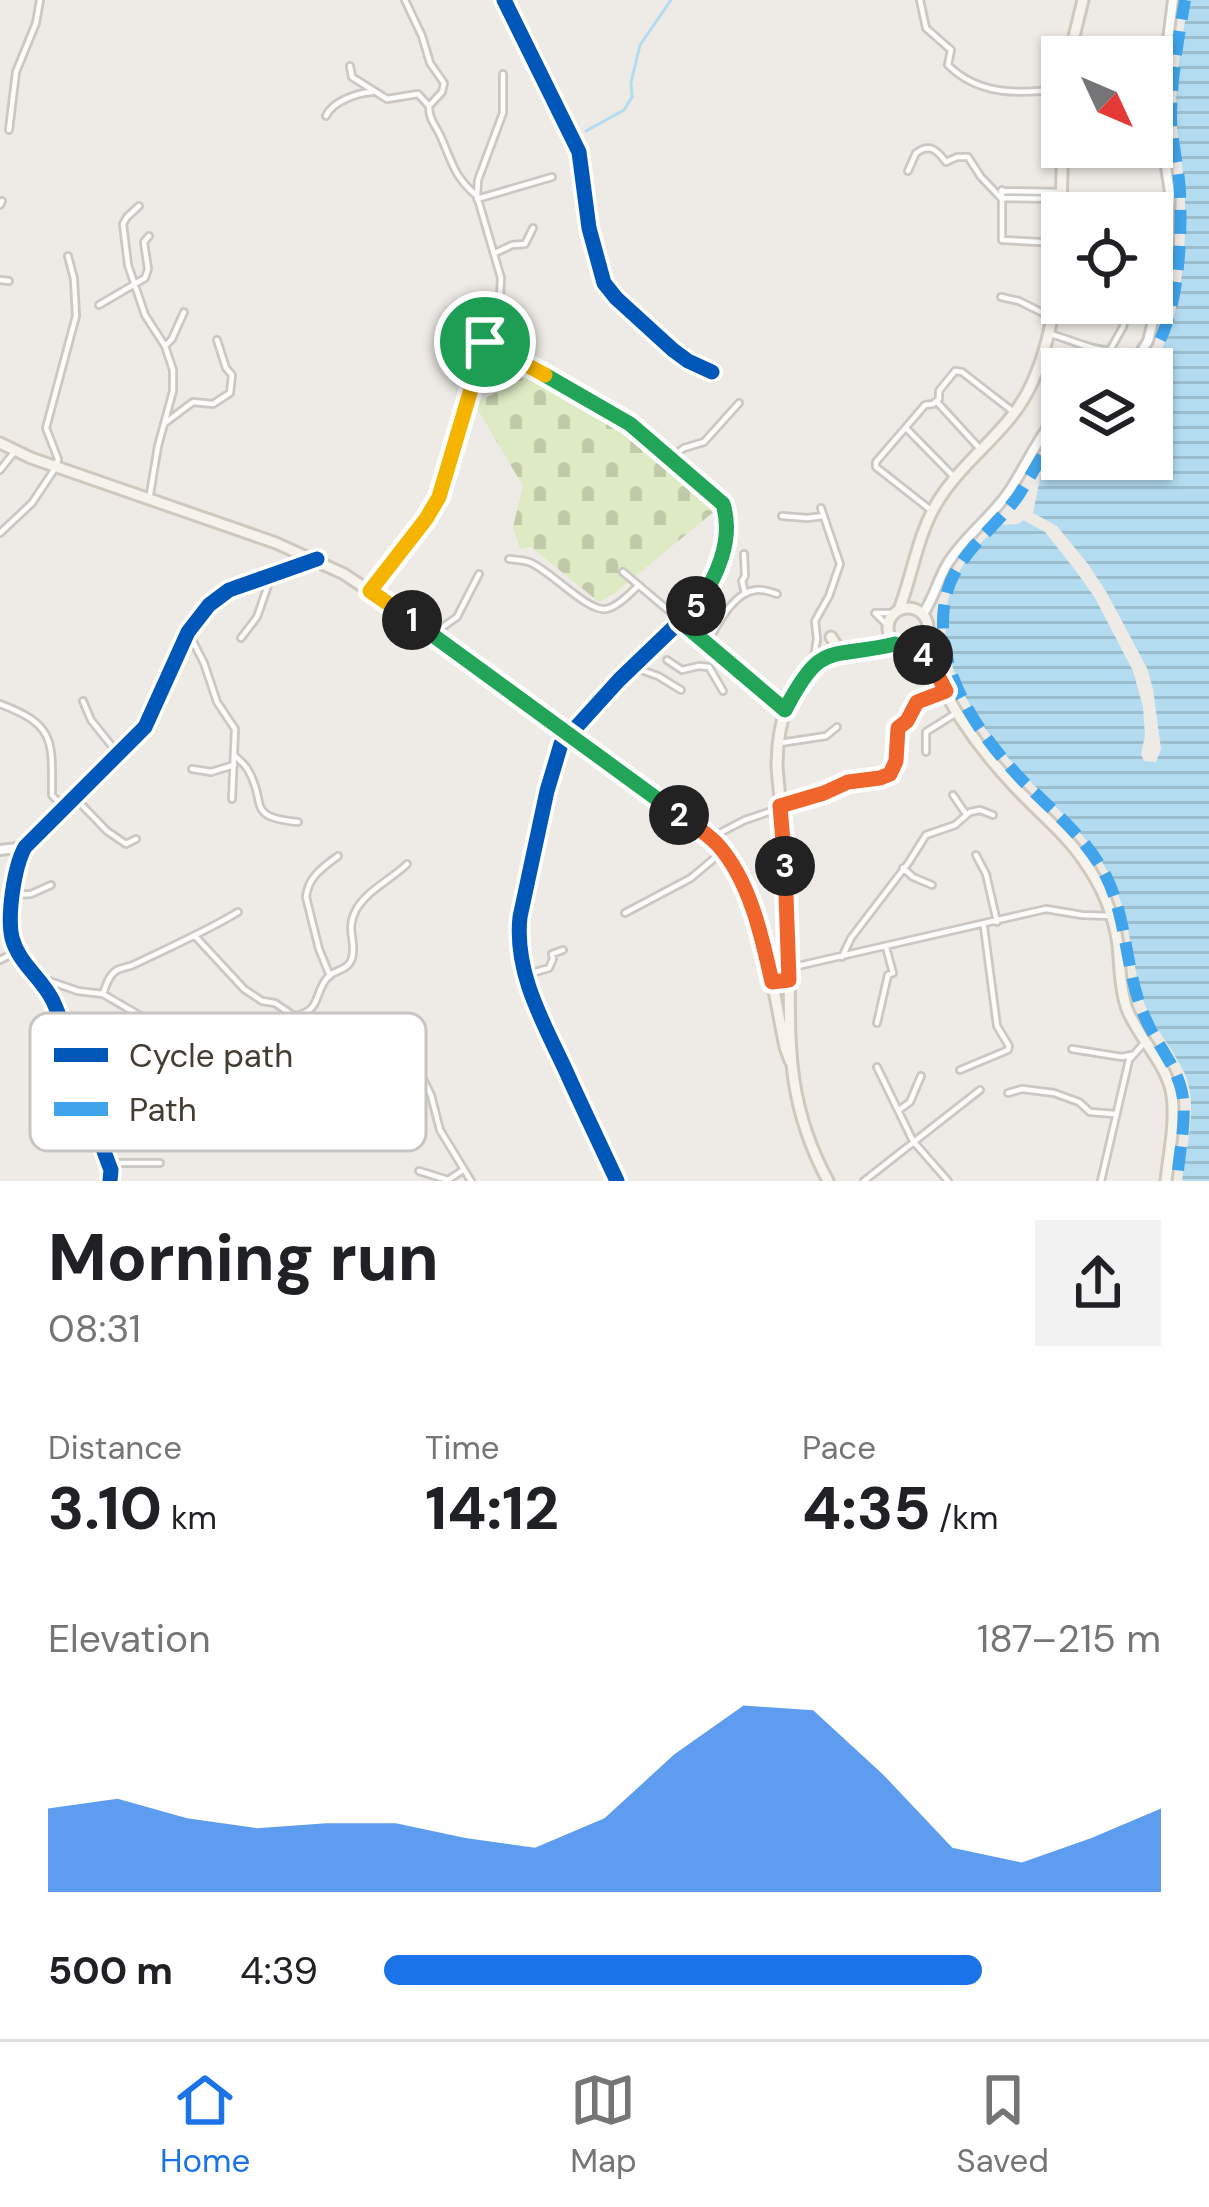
<!DOCTYPE html>
<meta charset="utf-8">
<style>
:root{--surface:#fff;--page:#f2f2f2;--text:#202124;--muted:#757577;--line:#e0e0e0;--accent:#1a73e8}
body{margin:0;font-family:"DM Sans",sans-serif;background:var(--page);color:var(--text);height:100vh;display:flex;flex-direction:column;font-size:45px;white-space:nowrap}
*{box-sizing:border-box;margin:0}
p{font-size:39px;color:var(--muted)}
.icon{flex:none;width:66px;height:66px;fill:none;stroke:currentColor;stroke-width:2;stroke-linecap:round;stroke-linejoin:round}
.map{position:relative;height:1181px;overflow:hidden}
.details{display:flex;flex-direction:column;background:var(--surface);flex:1}
.details>*{flex:none}
.needle{width:78px;rotate:134deg}
.tools{position:absolute;left:1041px;top:36px;display:grid;gap:24px}
.tools a{display:grid;place-items:center;width:132px;height:132px;border-radius:0px;background:var(--surface);box-shadow:0 3px 9px #0004;font-size:60px}
.pin{position:absolute;display:grid;place-items:center;width:102px;height:102px;color:#fff;margin:-51px;border:6px solid #fff;border-radius:50%;box-shadow:0 3px 12px #0007}
.km{position:absolute;width:60px;height:60px;margin:-30px;border-radius:50%;background:#222;color:#fff;font-size:33px;line-height:60px;text-align:center}
.round{display:grid;place-items:center;flex:none;width:126px;height:126px;border-radius:0px;background:var(--page)}
.head{display:flex;align-items:center;justify-content:space-between;height:204px;padding:0 48px}
h1{font-size:66px;font-weight:800;line-height:90px}
.stats{display:grid;grid-template-columns:repeat(3,1fr);gap:18px;height:204px;padding:12px 48px}
.stats div{display:grid;align-content:center}
.stats b{font-size:60px;font-weight:800}
.stats small{font-size:33px;font-weight:400}
.stats p{font-size:33px}
.chart{height:336px;padding:24px 48px}
.chart p{display:flex;justify-content:space-between}
.chart svg{width:100%;height:216px;margin-top:12px;fill:var(--accent);opacity:.7}
ul{padding:0 48px;list-style:none;font-size:39px}
li{display:grid;grid-template-columns:192px 144px 1fr;align-items:center;height:90px}
li i{height:30px;border-radius:15px;background:var(--accent)}
.tab-bar{display:flex;justify-content:space-around;align-items:center;height:168px;border-top:3px solid var(--line);background:var(--surface);font-size:33px;color:var(--muted)}
.tab-bar a{display:grid;justify-items:center;gap:6px}
.tab-bar .on{color:var(--accent)}
.map>svg:first-child{display:block}
.cemetery{fill:url(#cemetery-stones)}
.water{fill:url(#water-rules)}
.pier{fill:#eeebe6}
.lines{fill:none;stroke-linecap:round;stroke-linejoin:round}
.stream{stroke:#b3dcf0;stroke-width:3}
.minor-casing{stroke:#cbc7c2;stroke-width:10}
.tertiary-casing{stroke:#cbc7c2;stroke-width:14}
.secondary-casing{stroke:#cec8bd;stroke-width:15}
.minor{stroke:#fcfcfb;stroke-width:4.5}
.tertiary{stroke:#fcfcfb;stroke-width:8}
.secondary{stroke:#f6f3ed;stroke-width:9}
.quiet{stroke:#3fa4eb;stroke-width:12;stroke-dasharray:24 12;stroke-linecap:butt}
.cycleway-casing{stroke:#fff;stroke-width:22}
.cycleway{stroke:#0057b8;stroke-width:15}
.split-1-casing{stroke:#fff;stroke-width:24}
.split-2-casing{stroke:#fff;stroke-width:24}
.split-3-casing{stroke:#fff;stroke-width:24}
.split-4-casing{stroke:#fff;stroke-width:24}
.split-5-casing{stroke:#fff;stroke-width:24}
.split-6-casing{stroke:#fff;stroke-width:24}
.split-7-casing{stroke:#fff;stroke-width:24}
.split-1{stroke:#f5b400;stroke-width:15}
.split-2{stroke:#22a559;stroke-width:15}
.split-3{stroke:#f0652b;stroke-width:15}
.split-4{stroke:#f0652b;stroke-width:15}
.split-5{stroke:#22a559;stroke-width:15}
.split-6{stroke:#22a559;stroke-width:15}
.split-7{stroke:#f5b400;stroke-width:15}
.key{fill:#fff;stroke:#c7c4c2;stroke-width:3}
.key-label{font-size:33px;fill:#443c33}
</style>
<div class="map">
<svg width="1209" height="1181" viewBox="0 0 1209 1181">
<defs>
<pattern id="cemetery-stones" width="16" height="16" patternUnits="userSpaceOnUse" patternTransform="scale(3)"><rect width="16" height="16" fill="#deeac4"/><path d="M2 7V4a2 2 0 0 1 4 0v3zM10 15v-3a2 2 0 0 1 4 0v3z" fill="#c0caa9"/></pattern>
<pattern id="water-rules" width="6" height="5" patternUnits="userSpaceOnUse" patternTransform="scale(3)"><rect width="6" height="5" fill="#b3dcf0"/><path d="M0 2.5h6" fill="none" stroke="#9bbece"/></pattern>
</defs>
<rect width="100%" height="100%" fill="#eeebe6"/>
<path class="cemetery" d="M528,369L619,421L719,504L717,509L615,593L599,602L531,547L520,549L513,527L523,486L474,403L509,387Z"/>
<path class="water" d="M1189,0H1209V1181H1182C1186,1147 1199,1105 1184,1072C1171,1045 1148,1021 1140,991C1131,952 1129,913 1110,876C1090,837 1057,809 1027,778C978,728 919,647 958,574C968,555 984,540 999,525L1018,524L1033,513L1043,465L1062,434V459H1152V369H1148C1184,331 1188,234 1184,183C1182,158 1176,134 1176,110C1176,72 1182,36 1189,0Z"/>
<path class="pier" d="M1033,513L1057,526L1088,564L1107,593L1147,668L1153,689L1161,749L1156,762L1144,761L1141,754L1145,736L1143,707L1133,671L1095,598L1076,571L1045,532L1023,520Z"/>
<g class="lines">
<path class="stream" d="M586,131L624,110L632,97L631,83L640,45L671,0"/>
<g class="minor-casing">
<path id="minor" d="M405,0L422,36L430,63L444,83L442,92L429,106
M504,0L579,152L589,228L604,283L616,298L673,350L688,361L712,372
M920,0L926,28L951,50L948,65C979,96 1020,94 1062,89
M1152,58L1165,54
M350,66L352,77L387,99L418,94L429,106C429,119 434,123 440,135C452,161 453,176 477,196
M326,116C332,102 356,93 372,92
M9,130L16,72L36,23L40,0
M908,171L916,153C930,143 937,150 946,162L957,157H968L981,177L1001,198
M1002,190V240L1059,243
M1001,191L1061,192
M1001,198L1061,199
M477,199L552,177
M0,205L2,201
M139,206L127,217L123,224L128,265L145,315L165,346L173,370V391L158,446L149,500
M1060,207L1131,213
M1130,213L1132,199L1156,197L1157,217L1152,218
M495,253L512,245L525,244L533,228
M0,280L9,281
M1001,297L1019,301L1053,318
M99,305L145,278L148,269L144,242L149,236
M1050,334C1067,338 1095,352 1110,350L1123,327L1129,303
M485,342L618,416L718,499L725,511L726,540L715,574L705,594L698,604L619,680L561,744L547,791L520,917C514,972 543,1022 565,1069C582,1107 600,1144 617,1181
M165,346L172,339L184,312
M1040,365L1062,374
M937,402L982,451
M165,423L193,402L213,404L230,393L232,375L226,368L217,340
M906,428L952,475
M670,458L684,448L704,442L739,403
M0,470L15,451
M932,511L876,467V462L925,405L933,404L939,399V391L955,371L962,372L1011,410
M782,516L807,518L824,516
M0,533L32,503L56,467L58,459L46,428L76,316L74,279L68,256
M744,554L745,576L742,581L745,593
M509,559C516,560 523,560 529,562C549,569 587,612 606,609C618,607 630,593 639,585
M623,572L785,709
M370,591L426,519L439,497L500,296L501,278L477,196L478,180L503,113V74
M875,613H894
M875,613L888,626
M188,632L204,663L217,702L235,729L232,799
M433,634L457,617L479,574
M241,638L257,617L272,574
M707,643C717,626 733,592 756,590C761,589 772,592 777,594
M814,657L817,639L815,621L829,596L840,564L821,508
M667,660L682,670L699,666L709,667L723,691
M633,667L658,676L681,690
M83,701L91,720L119,755
M0,704C56,725 52,741 52,795L64,809
M780,743L826,736L837,727
M926,752V732L958,712
M234,755C239,760 245,764 248,770C268,803 244,817 298,822
M192,769L211,772L234,765
M953,795L966,814
M77,800L107,831L126,844L136,839
M710,838L745,820L824,793L842,784L891,774L896,761L898,728C921,711 906,703 942,692
M976,855L986,874L997,922
M903,868L913,877L932,885
M14,895L31,894L51,885
M625,913L691,878L723,851
M195,936L244,989L262,1001L275,1003L294,1016C323,1012 313,990 330,975C339,969 349,969 352,958C357,942 345,930 356,910C367,890 391,880 407,864
M842,957L851,938L909,862L926,835L955,825L970,812L980,810L993,815
M0,960L17,951
M789,968L1046,909L1082,915L1112,916
M525,975L549,968L553,959L552,954L563,950
M330,976L319,949L306,897C308,877 323,867 338,856
M39,981H49L78,991L103,994L144,1018L154,1028L159,1027L167,1031L253,1076
M103,994C106,985 109,975 117,970C123,967 130,967 135,964C170,947 205,932 238,912
M877,1023L888,975L893,973L886,947
M1072,1049L1122,1057L1131,1055
M403,1052L424,1081L431,1095L440,1130L471,1181
M877,1067L913,1141L948,1181
M960,1070L1008,1050L1009,1046L997,1026L984,927
M1008,1093L1022,1089L1054,1093L1079,1102L1090,1112L1115,1114
M899,1110L910,1102L921,1076
M112,1163H160
M419,1171L448,1180L463,1170
M864,1181L980,1090
M1101,1181L1129,1060L1144,1043"/>
</g>
<g class="tertiary-casing">
<path id="tertiary" d="M1120,369L1138,357L1148,341L1167,266L1170,193L1161,134L1160,104L1173,0
M923,614C934,598 938,579 948,563C965,536 993,516 1010,490C1028,462 1040,434 1062,409
M0,850L25,847
M110,1181L111,1170C89,1115 77,1055 53,1001C42,978 19,964 12,938C7,916 14,867 25,847L145,727L188,632L209,605L229,590L316,560"/>
</g>
<g class="secondary-casing">
<path id="secondary" d="M1069,57L1083,0
M0,443L31,458L276,543L344,574L407,616L710,838C761,887 771,980 785,1047L790,1061
M888 628a20 20 0 1 1 40 0a20 20 0 1 1-40 0Z
M899,610C913,573 918,531 940,498C967,456 1012,429 1032,383C1065,311 1059,225 1063,147
M831,637L838,648L846,651
M926,639C935,691 980,750 1015,787C1038,812 1065,833 1084,861C1102,886 1114,915 1118,945C1120,966 1120,989 1127,1009C1138,1037 1164,1061 1171,1090C1177,1118 1169,1152 1166,1181
M828,1181C781,1094 791,1029 789,935C788,879 782,823 777,767C777,729 788,673 827,655C847,646 874,649 895,644"/>
</g>
<use href="#minor" class="minor"/>
<use href="#tertiary" class="tertiary"/>
<use href="#secondary" class="secondary"/>
<path class="quiet" d="M1140,369C1179,333 1182,243 1180,193C1179,168 1172,144 1171,119C1171,79 1178,40 1185,0
M1062,426C1045,449 1033,473 1018,496C994,530 953,556 945,600C933,669 976,731 1021,779C1049,808 1080,832 1101,867C1130,916 1123,975 1148,1024C1160,1049 1180,1071 1183,1099C1186,1125 1179,1154 1177,1181"/>
<g class="cycleway-casing">
<path id="cycleway" d="M504,0L579,152L589,228L604,283L616,298L673,350L688,361L712,372
M485,342L618,416L718,499L725,511L726,540L715,574L705,594L698,604L619,680L561,744L547,791L520,917C514,972 543,1022 565,1069C582,1107 600,1144 617,1181
M110,1181L111,1170C89,1115 77,1055 53,1001C42,978 19,964 12,938C7,916 14,867 25,847L145,727L188,632L209,605L229,590L317,559"/>
</g>
<use href="#cycleway" class="cycleway"/>
</g>
<g class="lines">
<g class="split-1-casing">
<path id="split-1" d="M412,620L370,591L426,519L439,497L485,342"/>
</g>
<g class="split-2-casing">
<path id="split-2" d="M412,620L679,815"/>
</g>
<g class="split-3-casing">
<path id="split-3" d="M679,815C692,824 707,833 718,845C750,881 762,937 772,982L789,980L785,866"/>
</g>
<g class="split-4-casing">
<path id="split-4" d="M785,866L780,806L824,793L848,782L880,778L890,774L896,761L898,728L907,721L917,702L946,691L934,668L923,655"/>
</g>
<g class="split-5-casing">
<path id="split-5" d="M696,606L680,621L785,710C822,639 828,660 895,644L904,648H914L923,655"/>
</g>
<g class="split-6-casing">
<path id="split-6" d="M545,375L630,424L723,504C734,539 717,578 696,606"/>
</g>
<g class="split-7-casing">
<path id="split-7" d="M485,342L545,375"/>
</g>
<use href="#split-1" class="split-1"/>
<use href="#split-2" class="split-2"/>
<use href="#split-3" class="split-3"/>
<use href="#split-4" class="split-4"/>
<use href="#split-5" class="split-5"/>
<use href="#split-6" class="split-6"/>
<use href="#split-7" class="split-7"/>
</g>
<rect x="30" y="1013" width="396" height="138" rx="18" class="key"/>
<rect x="54" y="1048" width="54" height="14" fill="#0057b8"/>
<rect x="54" y="1102" width="54" height="14" fill="#3fa4eb"/>
<g class="key-label">
<text x="129" y="1067">Cycle path</text>
<text x="129" y="1121">Path</text>
</g>
</svg>
<div class="tools">
<a><svg class="needle" viewBox="-14 -14 28 28"><path d="M0-13l5 13h-10z" fill="#e53935"/><path d="M0 13l5-13h-10z" fill="#757577"/></svg></a>
<a><svg class="icon" aria-label="locate" viewBox="0 0 24 24"><circle cx="12" cy="12" r="6"/><path d="M12 2v4M12 18v4M2 12h4M18 12h4"/></svg></a>
<a><svg class="icon" aria-label="layers" viewBox="0 0 24 24"><path d="M12 4l9 5-9 5-9-5zM3 14l9 5 9-5"/></svg></a>
</div>
<div class="pin" style="left:485px;top:342px;background:#1e9e55"><svg class="icon" aria-label="arrive" viewBox="0 0 24 24"><path d="M6 21V4h12l-3 4 3 4H6"/></svg></div>
<b class="km" style="left:412px;top:620px">1</b>
<b class="km" style="left:679px;top:815px">2</b>
<b class="km" style="left:785px;top:866px">3</b>
<b class="km" style="left:923px;top:655px">4</b>
<b class="km" style="left:696px;top:606px">5</b>
</div>
<section class="details">
<div class="head"><div><h1>Morning run</h1><p>08:31</p></div><a class="round"><svg class="icon" aria-label="share" viewBox="0 0 24 24"><path d="M12 15V3M7 8l5-5 5 5M5 13v7h14v-7"/></svg></a></div>
<div class="stats">
<div><p>Distance</p><b>3.10<small> km</small></b></div>
<div><p>Time</p><b>14:12</b></div>
<div><p>Pace</p><b>4:35<small> /km</small></b></div>
</div>
<div class="chart"><p><span>Elevation</span>187–215 m</p>
<svg viewBox="0 0 160 44" preserveAspectRatio="none"><path d="M0 44V27L10 25L20 29L30 31L40 30L50 30L60 33L70 35L80 29L90 16L100 6L110 7L120 20L130 35L140 38L150 33L160 27V44z"/></svg>
</div>
<ul>
<li><b>500 m</b>4:39<i style="width:77%"></i></li>
</ul>
</section>
<nav class="tab-bar">
<a class="on"><svg class="icon" aria-label="home" viewBox="0 0 24 24"><path d="M3 11l9-7 9 7M6 9v11h12V9"/></svg>Home</a>
<a><svg class="icon" aria-label="map" viewBox="0 0 24 24"><path d="M3 6l6-2 6 2 6-2v14l-6 2-6-2-6 2zM9 4v14M15 6v14"/></svg>Map</a>
<a><svg class="icon" aria-label="saved" viewBox="0 0 24 24"><path d="M7 4h10v16l-5-4-5 4z"/></svg>Saved</a>
</nav>
